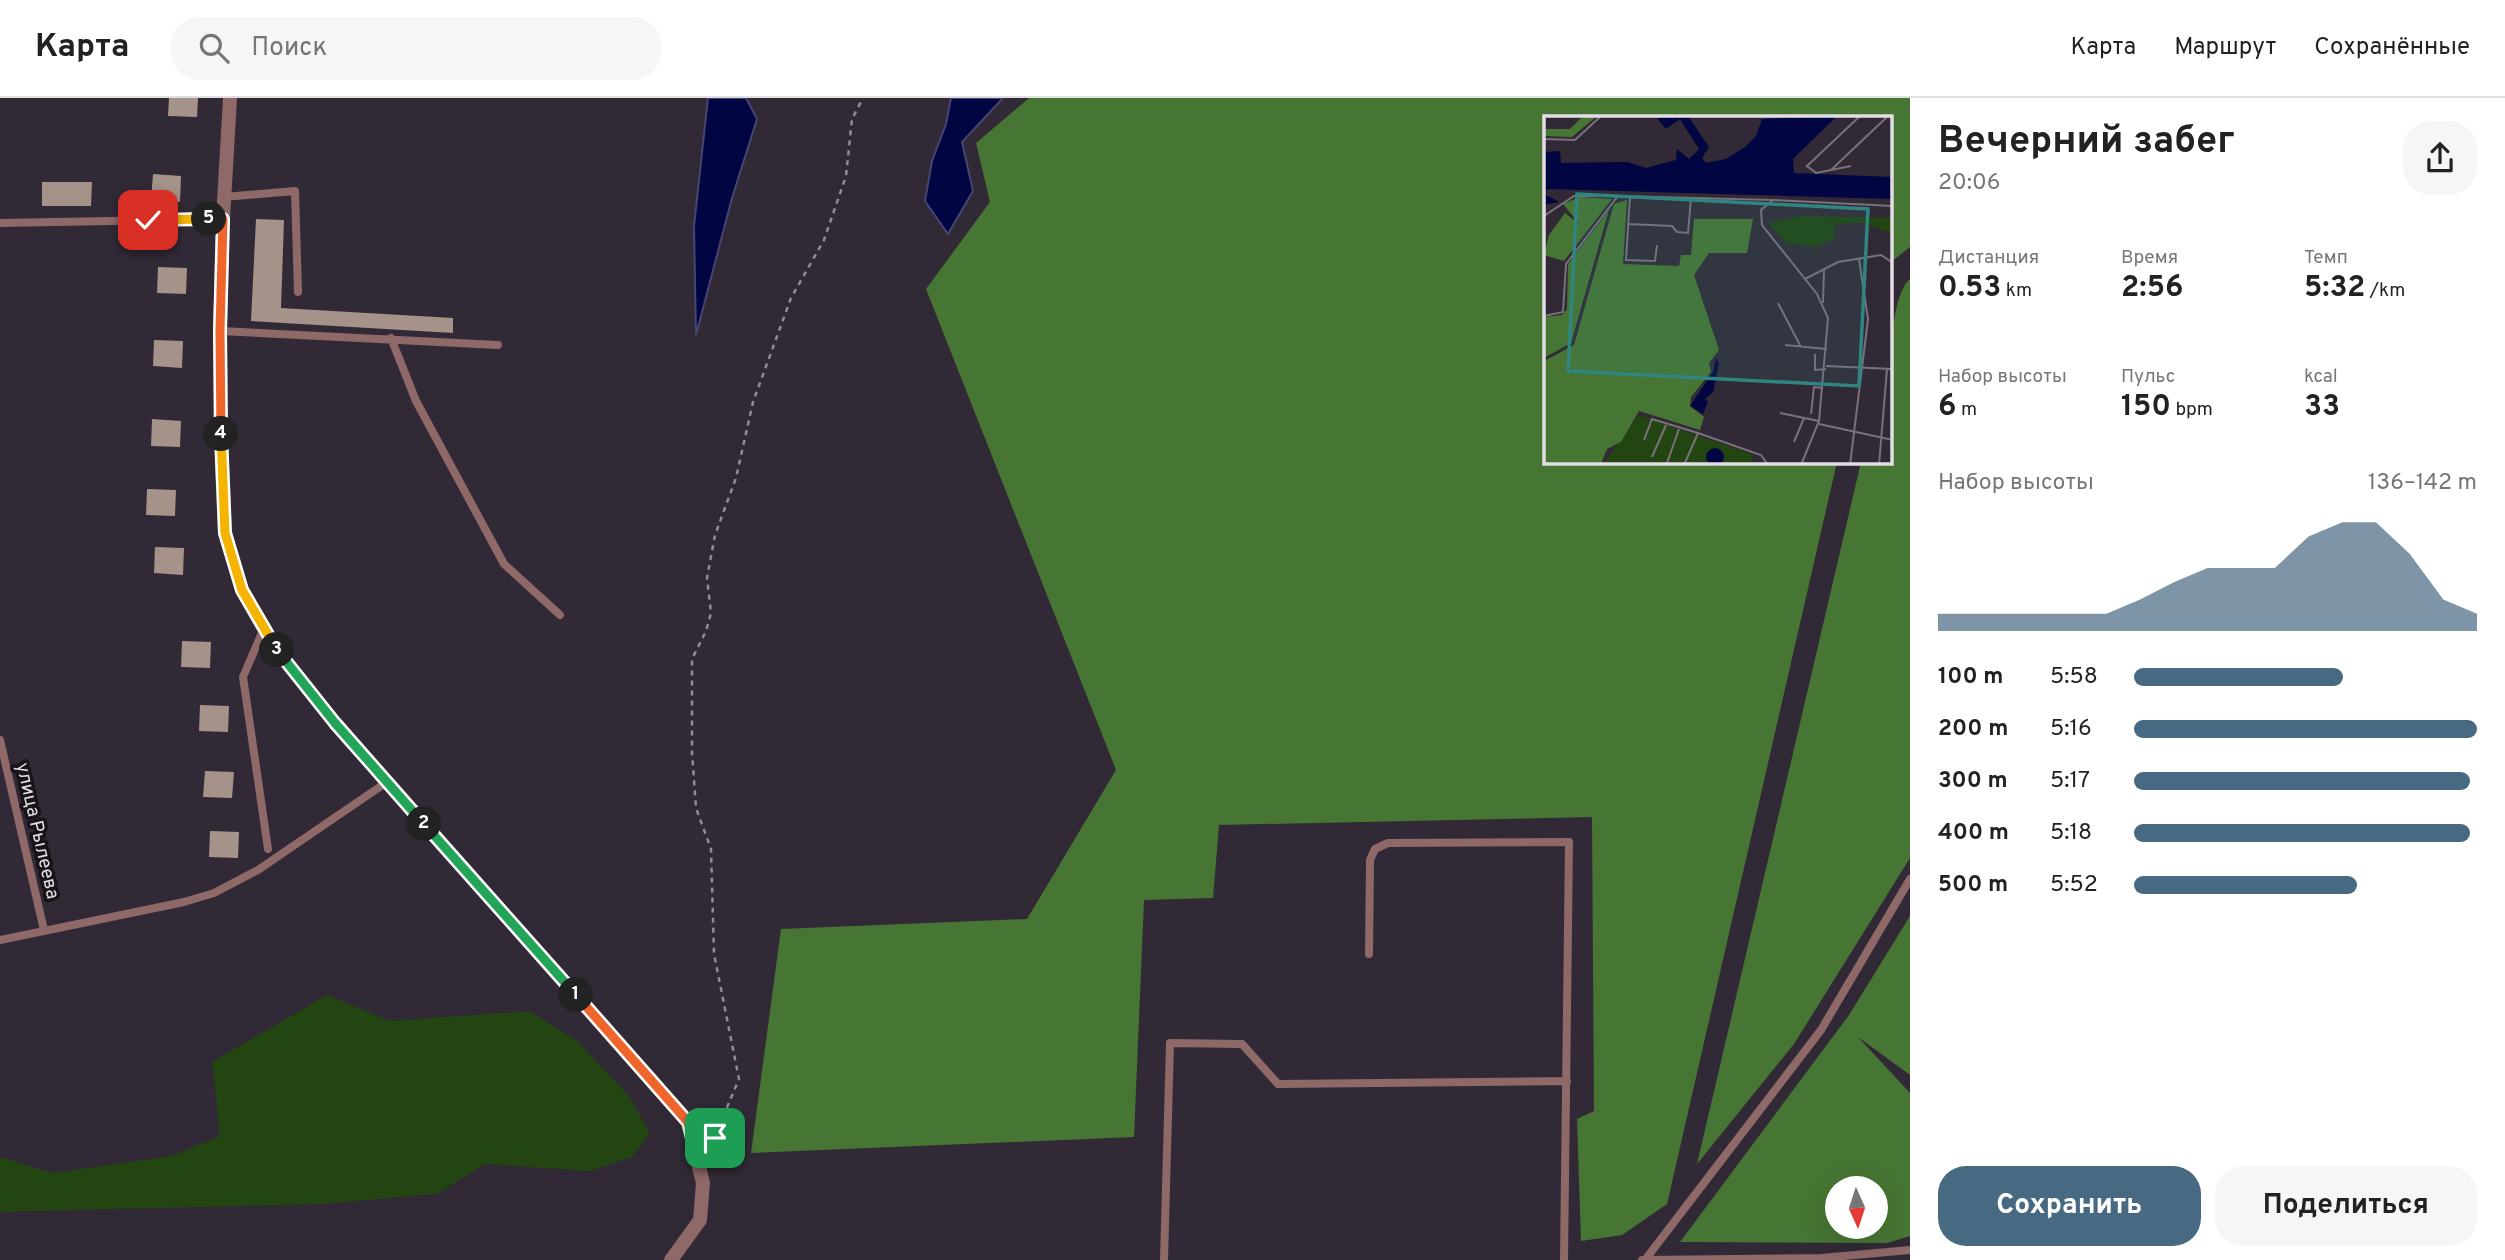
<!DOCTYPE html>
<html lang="ru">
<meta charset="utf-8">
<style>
:root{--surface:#fff;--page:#f6f6f6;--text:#222;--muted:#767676;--line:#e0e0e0;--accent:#476981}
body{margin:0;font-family:Overpass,sans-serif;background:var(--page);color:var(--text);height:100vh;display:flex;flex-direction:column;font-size:26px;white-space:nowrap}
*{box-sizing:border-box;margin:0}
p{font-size:23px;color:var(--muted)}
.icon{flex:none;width:38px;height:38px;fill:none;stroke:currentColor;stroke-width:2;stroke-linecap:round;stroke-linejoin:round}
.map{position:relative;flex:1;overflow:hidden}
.details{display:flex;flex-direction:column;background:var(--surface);width:595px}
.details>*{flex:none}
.needle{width:46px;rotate:177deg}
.fabs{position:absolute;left:1825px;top:1078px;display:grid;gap:14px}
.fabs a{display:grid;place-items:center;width:63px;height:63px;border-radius:50%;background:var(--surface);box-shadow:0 7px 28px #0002;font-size:35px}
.pin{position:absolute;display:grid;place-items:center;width:60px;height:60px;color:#fff;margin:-30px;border-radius:14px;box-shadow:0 4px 10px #0006}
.km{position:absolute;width:35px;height:35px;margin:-18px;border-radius:50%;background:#222;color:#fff;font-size:19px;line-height:35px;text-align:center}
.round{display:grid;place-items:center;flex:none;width:74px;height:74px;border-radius:28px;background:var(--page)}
.overview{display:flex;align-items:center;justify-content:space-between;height:119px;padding:0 28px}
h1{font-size:38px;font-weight:700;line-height:52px}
.metrics{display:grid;grid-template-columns:repeat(3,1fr);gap:10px;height:119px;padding:7px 28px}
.metrics div{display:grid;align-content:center}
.metrics b{font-size:30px;font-weight:700}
.metrics small{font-size:19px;font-weight:400}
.metrics p{font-size:19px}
.chart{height:196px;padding:14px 28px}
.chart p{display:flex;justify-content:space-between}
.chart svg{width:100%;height:126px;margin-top:7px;fill:var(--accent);opacity:.7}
.cta{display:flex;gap:14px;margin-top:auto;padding:14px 28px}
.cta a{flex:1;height:80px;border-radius:28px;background:var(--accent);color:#fff;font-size:28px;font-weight:700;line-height:80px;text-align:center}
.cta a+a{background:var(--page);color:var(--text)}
ul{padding:0 28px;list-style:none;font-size:23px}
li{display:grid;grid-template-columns:112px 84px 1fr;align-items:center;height:52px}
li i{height:18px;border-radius:9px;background:var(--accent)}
header{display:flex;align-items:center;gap:42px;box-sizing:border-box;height:98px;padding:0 35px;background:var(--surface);border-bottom:2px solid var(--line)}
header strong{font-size:33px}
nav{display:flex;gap:38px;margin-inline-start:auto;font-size:24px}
.search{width:490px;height:63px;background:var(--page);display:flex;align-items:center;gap:18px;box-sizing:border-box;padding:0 24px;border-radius:28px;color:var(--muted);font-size:26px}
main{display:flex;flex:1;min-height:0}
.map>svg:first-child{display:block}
.green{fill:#224511}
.forest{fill:#477533;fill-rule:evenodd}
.water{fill:#010541;stroke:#454672;stroke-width:2}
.building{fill:#a59289}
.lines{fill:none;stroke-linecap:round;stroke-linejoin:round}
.path{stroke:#938b95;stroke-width:2.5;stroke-dasharray:5 5;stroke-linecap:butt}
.service{stroke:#8f6868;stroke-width:8}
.tertiary{stroke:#8f6868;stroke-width:14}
.split-1-casing{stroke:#fff;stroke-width:14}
.split-2-casing{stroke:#fff;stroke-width:14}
.split-3-casing{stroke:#fff;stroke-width:14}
.split-4-casing{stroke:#fff;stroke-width:14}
.split-5-casing{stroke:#fff;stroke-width:14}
.split-6-casing{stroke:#fff;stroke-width:14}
.split-1{stroke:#f0652b;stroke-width:9}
.split-2{stroke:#22a559;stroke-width:9}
.split-3{stroke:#22a559;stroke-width:9}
.split-4{stroke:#f5b400;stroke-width:9}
.split-5{stroke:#f0652b;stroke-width:9}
.split-6{stroke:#f5b400;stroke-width:9}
.labels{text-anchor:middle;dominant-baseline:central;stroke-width:7;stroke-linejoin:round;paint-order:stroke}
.street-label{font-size:19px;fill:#e3dde5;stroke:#181319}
.inset-road{fill:none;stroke:#79717c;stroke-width:2}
.view{fill:#2f8580;fill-opacity:0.15;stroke:#2f8580;stroke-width:3.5}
.inset-edge{fill:none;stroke:#e3dde5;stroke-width:3.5}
</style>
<header>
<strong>Карта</strong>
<div class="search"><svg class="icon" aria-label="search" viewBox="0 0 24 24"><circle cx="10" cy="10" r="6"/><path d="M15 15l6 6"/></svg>Поиск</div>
<nav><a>Карта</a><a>Маршрут</a><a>Сохранённые</a></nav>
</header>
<main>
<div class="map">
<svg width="1910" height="1162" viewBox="0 0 1910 1162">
<rect width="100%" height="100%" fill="#322936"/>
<path class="green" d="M327,897L390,923L529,913L576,942L629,998L650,1035L632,1059L590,1073L485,1066L437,1096L321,1106L0,1114V1059L53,1075L172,1058L220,1038L212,964Z"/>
<path class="forest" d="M1029,0H1910V149L1891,164V19H1546V364H1837L1667,1106L1622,1137L1581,1143L1577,1021L1594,1013L1592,719L1219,727L1213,800L1144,802L1134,1039L751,1055L781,831L1027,821L1116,672L926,191L990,104L976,45Z
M1910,181V760L1794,946L1697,1066L1861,364H1891C1891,327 1883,203 1910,181Z
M1910,818V977L1858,939L1910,995V1138L1887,1145L1680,1144L1849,917ZM1876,1090V1129H1838V1090Z"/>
<path class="water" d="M708,0H746L757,21L732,100L696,237L694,128Z
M951,0H1003L962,44L973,93L948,136L925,103L932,63L946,26Z"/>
<path class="building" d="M169,0H198L197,19L168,18Z
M153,76L181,78L180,104L151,102Z
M42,84H92L91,108H42Z
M256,121L284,122L281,210L453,220V235L251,223Z
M158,169L187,170L186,196L157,195Z
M154,242L183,243L182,270L153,268Z
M152,321L181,323L180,349L151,348Z
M147,391L176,392L175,418L146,417Z
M155,449L184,450L183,477L154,475Z
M182,543L211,544L210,570L181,569Z
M200,607L229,608L228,634L199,633Z
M205,673L234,674L232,700L203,699Z
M210,733L239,734L238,760L209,759Z"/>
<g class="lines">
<path class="path" d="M709,1045L714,1040L739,981L714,856L711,751L696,710L692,654V561L706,533L711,515L707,480L715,437L736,380L753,304L791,200L824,142L846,78L852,21L863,0"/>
<path class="service" d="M224,99L295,93L298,194
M0,125L223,121
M220,233L498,247
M391,240L416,303L504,466L560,517
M264,530L243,579L268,751
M0,642L44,832
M0,842L184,804L214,795L258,772L387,684
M1369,856L1370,762L1375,751L1388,745L1569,744L1564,1162
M1164,1162L1170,945L1242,946L1278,986L1567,983
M1642,1162H1645L1821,932L1910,781
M1645,1162L1821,1160L1910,1152"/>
<path class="tertiary" d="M230,0L223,121L220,233L221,345L225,435L242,492L275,550L335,625L688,1024L703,1085L700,1122L671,1162"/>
</g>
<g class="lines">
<g class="split-1-casing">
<path id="split-1" d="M576,897L688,1024L696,1056L715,1040"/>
</g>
<g class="split-2-casing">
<path id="split-2" d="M424,726L576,897"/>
</g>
<g class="split-3-casing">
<path id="split-3" d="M277,552L335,625L424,726"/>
</g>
<g class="split-4-casing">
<path id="split-4" d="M221,336L225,435L242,492L277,552"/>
</g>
<g class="split-5-casing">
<path id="split-5" d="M209,121H223L220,233L221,336"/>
</g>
<g class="split-6-casing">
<path id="split-6" d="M148,122L209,121"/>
</g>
<use href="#split-1" class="split-1"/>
<use href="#split-2" class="split-2"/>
<use href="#split-3" class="split-3"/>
<use href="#split-4" class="split-4"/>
<use href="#split-5" class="split-5"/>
<use href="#split-6" class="split-6"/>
</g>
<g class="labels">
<g class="street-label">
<text transform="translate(37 733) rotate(77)">улица Рылеева</text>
</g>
</g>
<g transform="translate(1544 18)">
<rect width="348" height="348" fill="#322936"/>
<path d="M257,100L348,102V117L316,106L297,108L290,110L291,122L272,131L242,127L224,107ZM95,299L210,339L207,347L58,349Z" fill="#224511"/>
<path d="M39,0H53L28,21L0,20V13H26ZM36,81L68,83L20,145L0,139L5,119L21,97L36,109L19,88ZM83,84L79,148L135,150L137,139H147L150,103H209L203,137H165L150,159L175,234L165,247L167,256L147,281L146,290L160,301L156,314L95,295L77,326L63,333L57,348L0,349V245L30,229L70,88ZM65,94L27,227L0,242V201L18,199L23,193L24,148Z" fill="#477533"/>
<path d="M144,0L165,31L158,42L162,47L182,43L201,31L212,20L218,3L293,0L249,43L250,57L348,61V83L7,73L0,74L2,79L15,86L0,89V36L16,35L17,47L83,46L102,52L132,44L133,33L145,43L155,33L136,3L122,13L113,2ZM172,242L175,247L169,276L161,283L164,286L159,298L146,290L169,256ZM162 341a9 9 0 1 1 18 0a9 9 0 1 1-18 0Z" fill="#010541"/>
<path class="inset-road" d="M0,23L31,24L57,0M263,50L272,57L307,50M262,51L316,0M287,54L344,0M86,80L82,144L111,145L113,129M0,100L30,80H73M84,108L128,110L133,116L144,117L147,82M261,163L294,146L337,139L349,147M234,187L257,231M279,187L280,154M0,200L19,196L22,148L74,80L228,84M241,229L283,233M271,238V254L282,253M282,250L349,253M236,297L275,305M267,298L270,271L279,272M275,308L349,324M100,324L108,303L154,317M250,326L260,302M108,341L122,309M123,347L135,313M140,349L154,317L217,339L224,349M257,349L275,305L284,202L273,178L218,109L217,94L229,84L349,90M306,349L324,203L315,143M335,349L343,253"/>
<path class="view" d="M33,78L324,93L315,270L24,255Z"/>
<rect width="348" height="348" class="inset-edge"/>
</g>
</svg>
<div class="fabs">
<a><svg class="needle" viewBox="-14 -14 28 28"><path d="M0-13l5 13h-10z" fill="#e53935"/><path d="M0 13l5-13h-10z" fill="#767676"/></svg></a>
</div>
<div class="pin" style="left:715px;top:1040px;background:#1e9e55"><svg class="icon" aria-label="arrive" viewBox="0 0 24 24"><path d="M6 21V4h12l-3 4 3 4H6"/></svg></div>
<div class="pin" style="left:148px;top:122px;background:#d93025"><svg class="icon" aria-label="check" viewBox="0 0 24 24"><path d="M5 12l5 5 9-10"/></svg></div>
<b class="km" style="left:576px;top:897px">1</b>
<b class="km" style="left:424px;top:726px">2</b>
<b class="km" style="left:277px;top:552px">3</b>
<b class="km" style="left:221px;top:336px">4</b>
<b class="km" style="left:209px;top:121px">5</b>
</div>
<section class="details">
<div class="overview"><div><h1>Вечерний забег</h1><p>20:06</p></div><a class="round"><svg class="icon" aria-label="share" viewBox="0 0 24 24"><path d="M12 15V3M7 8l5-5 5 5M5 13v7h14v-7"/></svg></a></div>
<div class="metrics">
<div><p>Дистанция</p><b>0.53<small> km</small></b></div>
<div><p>Время</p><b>2:56</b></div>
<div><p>Темп</p><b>5:32<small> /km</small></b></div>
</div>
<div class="metrics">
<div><p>Набор высоты</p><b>6<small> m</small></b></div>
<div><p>Пульс</p><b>150<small> bpm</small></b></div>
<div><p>kcal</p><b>33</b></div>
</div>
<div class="chart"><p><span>Набор высоты</span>136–142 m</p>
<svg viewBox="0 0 160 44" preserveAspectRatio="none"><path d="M0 44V38L10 38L20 38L30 38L40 38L50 38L60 33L70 27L80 22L90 22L100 22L110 11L120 6L130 6L140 17L150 33L160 38V44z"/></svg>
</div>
<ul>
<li><b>100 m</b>5:58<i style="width:61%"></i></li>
<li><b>200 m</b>5:16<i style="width:100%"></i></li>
<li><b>300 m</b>5:17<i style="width:98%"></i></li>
<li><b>400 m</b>5:18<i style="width:98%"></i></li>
<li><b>500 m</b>5:52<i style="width:65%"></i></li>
</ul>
<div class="cta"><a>Сохранить</a><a>Поделиться</a></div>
</section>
</main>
